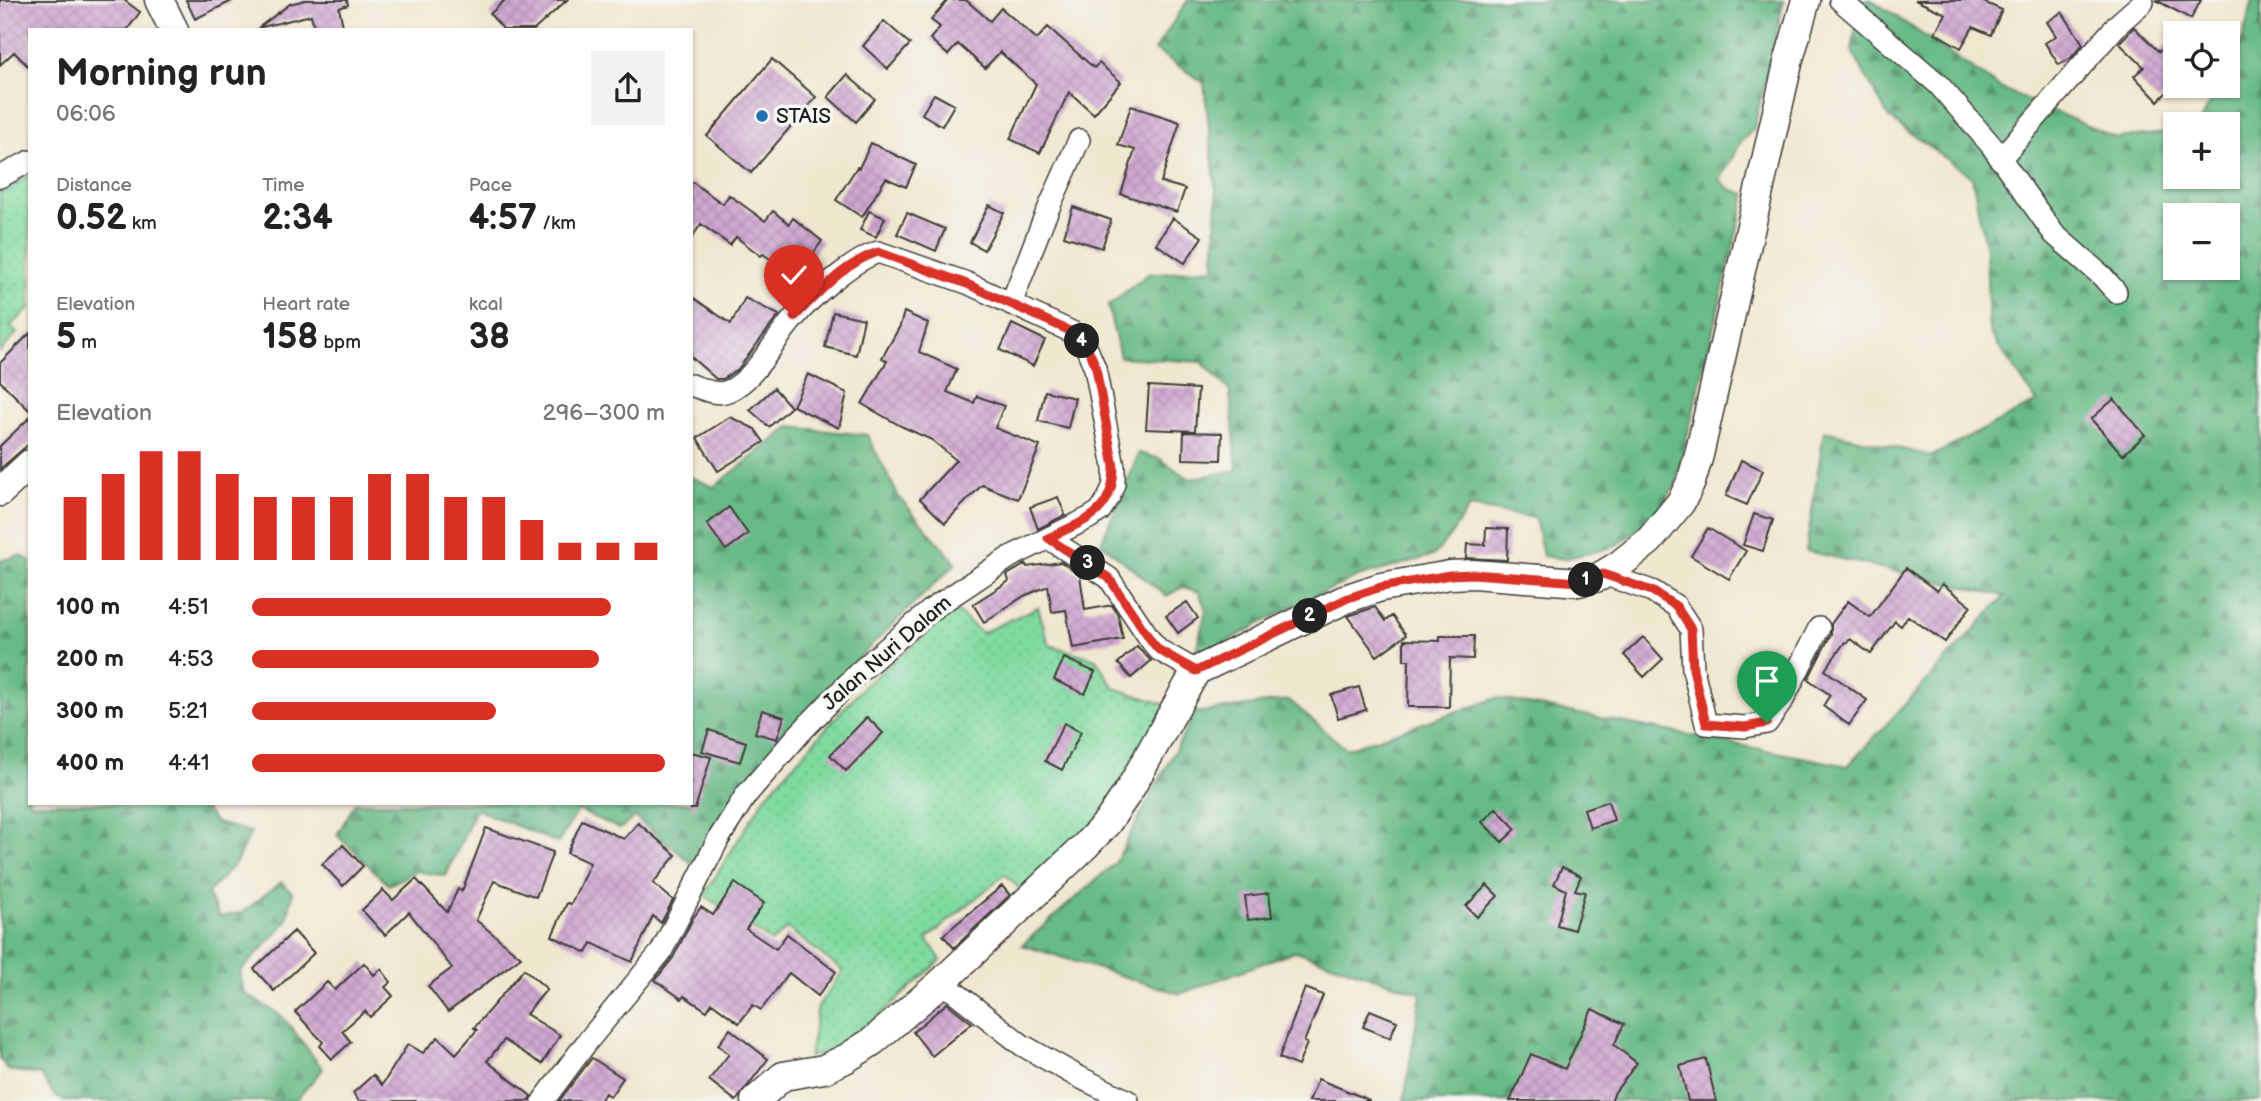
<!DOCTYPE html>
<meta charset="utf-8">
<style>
:root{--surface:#fff;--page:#f2f2f2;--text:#222;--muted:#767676;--accent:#d93025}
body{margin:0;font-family:"Balsamiq Sans",sans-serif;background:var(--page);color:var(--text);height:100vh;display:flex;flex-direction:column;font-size:26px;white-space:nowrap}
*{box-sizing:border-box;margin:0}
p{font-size:23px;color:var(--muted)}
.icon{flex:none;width:38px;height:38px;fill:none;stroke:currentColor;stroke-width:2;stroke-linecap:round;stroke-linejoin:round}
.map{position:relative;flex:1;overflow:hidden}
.drawer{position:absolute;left:28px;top:28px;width:665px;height:777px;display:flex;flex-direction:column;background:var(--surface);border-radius:0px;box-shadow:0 2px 5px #0004}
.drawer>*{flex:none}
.tools{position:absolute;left:2163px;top:21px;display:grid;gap:14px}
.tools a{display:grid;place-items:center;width:77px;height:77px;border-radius:0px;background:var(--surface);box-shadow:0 2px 5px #0004;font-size:35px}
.pin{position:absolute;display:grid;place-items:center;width:60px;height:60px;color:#fff;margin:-72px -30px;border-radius:50% 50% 50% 0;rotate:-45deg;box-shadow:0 0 7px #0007}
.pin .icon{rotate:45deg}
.km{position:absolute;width:35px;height:35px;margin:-18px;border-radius:50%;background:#222;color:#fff;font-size:19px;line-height:35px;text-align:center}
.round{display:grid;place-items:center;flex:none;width:74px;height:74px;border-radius:0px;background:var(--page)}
.head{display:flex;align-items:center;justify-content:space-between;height:119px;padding:0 28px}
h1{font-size:38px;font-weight:700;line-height:52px}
.figures{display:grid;grid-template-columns:repeat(3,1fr);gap:10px;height:119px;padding:7px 28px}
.figures div{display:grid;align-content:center}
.figures b{font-size:35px;font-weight:700}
.figures small{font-size:19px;font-weight:400}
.figures p{font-size:19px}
.chart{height:196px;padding:14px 28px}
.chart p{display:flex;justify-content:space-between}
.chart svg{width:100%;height:126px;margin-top:7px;stroke:var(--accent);stroke-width:6}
ul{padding:0 28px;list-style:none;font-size:23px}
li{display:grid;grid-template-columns:112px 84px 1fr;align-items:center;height:52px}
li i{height:18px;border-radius:9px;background:var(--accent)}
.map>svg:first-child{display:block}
.grass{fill:url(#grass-dots);stroke:#4e7b5e;stroke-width:2}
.forest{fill:url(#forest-firs);stroke:#426b51;stroke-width:2;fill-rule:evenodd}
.building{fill:url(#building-cross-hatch)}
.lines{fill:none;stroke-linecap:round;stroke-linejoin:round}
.minor-casing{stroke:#3c3a37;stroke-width:24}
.secondary-casing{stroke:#3c3a37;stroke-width:31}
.minor{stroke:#fff;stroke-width:21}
.secondary{stroke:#fff;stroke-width:28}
.route-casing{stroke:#fff;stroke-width:14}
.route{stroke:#d93025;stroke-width:9}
.poi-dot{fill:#1f6fb2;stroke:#f6f6f2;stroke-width:2.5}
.labels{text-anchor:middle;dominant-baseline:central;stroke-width:7;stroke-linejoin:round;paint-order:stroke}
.poi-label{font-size:21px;fill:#1c1c1c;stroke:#f6f6f2;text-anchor:start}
.street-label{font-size:21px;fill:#1c1c1c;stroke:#f6f6f2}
</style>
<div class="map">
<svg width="2261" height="1101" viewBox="0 0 2261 1101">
<defs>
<pattern id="grass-dots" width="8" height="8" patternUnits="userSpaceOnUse" patternTransform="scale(1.75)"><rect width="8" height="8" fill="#81da9f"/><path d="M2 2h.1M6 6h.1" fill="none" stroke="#6fba88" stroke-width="1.8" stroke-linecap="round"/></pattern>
<pattern id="forest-firs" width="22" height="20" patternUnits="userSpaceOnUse" patternTransform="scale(1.75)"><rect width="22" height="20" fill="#68ba86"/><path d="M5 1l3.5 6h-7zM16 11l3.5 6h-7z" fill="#55966d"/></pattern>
<pattern id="building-cross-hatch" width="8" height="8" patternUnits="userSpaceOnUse" patternTransform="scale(1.75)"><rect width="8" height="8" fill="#cfa7d0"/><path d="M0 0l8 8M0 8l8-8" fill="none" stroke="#b18fb2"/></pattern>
</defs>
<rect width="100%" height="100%" fill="#f6f6f2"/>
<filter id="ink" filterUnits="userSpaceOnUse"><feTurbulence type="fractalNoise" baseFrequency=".0143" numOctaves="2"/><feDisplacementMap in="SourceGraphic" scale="14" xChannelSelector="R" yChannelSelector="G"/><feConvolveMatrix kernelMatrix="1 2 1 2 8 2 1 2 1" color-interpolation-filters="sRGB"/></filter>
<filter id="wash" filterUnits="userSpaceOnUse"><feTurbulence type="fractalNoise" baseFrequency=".00686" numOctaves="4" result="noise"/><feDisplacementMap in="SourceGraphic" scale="28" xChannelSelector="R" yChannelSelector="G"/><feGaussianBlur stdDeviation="1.57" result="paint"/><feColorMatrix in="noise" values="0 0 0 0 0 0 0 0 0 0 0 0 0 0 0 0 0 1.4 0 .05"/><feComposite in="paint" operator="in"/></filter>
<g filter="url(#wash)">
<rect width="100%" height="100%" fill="#f0e7cf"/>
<path class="grass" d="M30,175V308L10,326L17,333L0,352V193Z
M1038,607L1049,645L1096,659L1114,688L1167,705L1101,815L1023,892L1005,874L927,939L941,960L845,1046L809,1057L818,1006L843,971L787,928L772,942L704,895L767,794L864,686L955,610L982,633Z"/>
<path class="forest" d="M1188,0H1784L1754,128L1741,142L1720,180L1730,189L1746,194L1675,486L1653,520L1613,547L1564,559L1543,556L1535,518L1469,507L1450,536L1434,555L1358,577L1295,605L1194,659L1206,610L1199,592L1183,587L1166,596L1101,543L1139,453L1160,459L1190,479L1237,470L1230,391L1202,362L1120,357L1108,306L1148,274L1214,268L1217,198L1204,83L1155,50Z
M1860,0H1872L2002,89L2116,138L2175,132V177H2228V124H2198L2220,86H2228V73L2237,58L2253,0H2261V1101H1404L1421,993L1295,951L1180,994L1022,945L1115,863L1195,713L1289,700L1346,749L1497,698L1848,766L2005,596L1806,551L1824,431L1932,456L2037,402L1989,332L1986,250L1972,177L1889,118L1852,51ZM2175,215H2228V268H2175Z
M790,427L867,435L899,497L956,563C881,636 803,709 739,792C722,814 708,840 693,864L635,817L620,829L578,810L558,843L476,809L446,876L416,871L389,885L337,835L355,803H691V477L714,487Z
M21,555L30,561V803H203V807L216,823L251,832L236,862L207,894L220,917L243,912L281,882L293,893L286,923L240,972L244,993L282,1016L323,1069L295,1101H64L55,1096L41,1075L8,1070L0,1059V561Z"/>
<g id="blocks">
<path class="building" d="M0,0H124L140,12L127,30H30V68L14,52L0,65Z
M186,0H234L195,19Z
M305,0H347L348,5L339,8L343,26L329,30H315L311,15L258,28L290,4Z
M505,0H567L534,30H504L490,14Z
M948,0H966L990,21L1001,8L1037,39L1048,27L1094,68L1099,63L1121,82L1094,114L1069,92L1040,153L1010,139L1036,84L1000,52L985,68L958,44L948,55L930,39L940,27L931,20Z
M1915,0H1979L2002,10L1991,35L1973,27L1961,48L1935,33L1946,14Z
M2156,0H2201L2191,19Z
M2062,12L2083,44L2071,58L2059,65L2045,43L2056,36L2047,22Z
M884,21L910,44L888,69L863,46Z
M2134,27L2159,52L2168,44L2175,51V84L2158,101L2134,76L2144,67L2119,43Z
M772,59L816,97L751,173L707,136Z
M847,75L875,99L856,122L828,97Z
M934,94L954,105L942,126L922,114Z
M1131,106L1180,122L1161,182L1185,189L1177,212L1121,194L1135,150L1118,145Z
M871,143L916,165L906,187L886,178L862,217L836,200L857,167L859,168Z
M691,181L723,204L729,195L765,221L773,211L789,224L793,218L822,241L797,277L763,254L761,256L736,237L730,245L701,224L691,239Z
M989,205L1004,213L984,250L970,242Z
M1073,207L1111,220L1102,248L1064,236Z
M869,211L885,218L876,237L860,230Z
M907,213L945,229L936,251L897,234Z
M1173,218L1202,237L1185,263L1156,244Z
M691,296L731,324L745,298L779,315L738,369L723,379H716L691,357Z
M833,312L864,319L856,355L825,347Z
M904,312L928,323L919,352L957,369L947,392L974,403L977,396L1004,406L995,428L1040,446L1018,499L982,485L945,523L920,499L956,460L932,440L901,426L862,404L887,361L882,358L900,326Z
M1012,324L1045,340L1033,366L1000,350Z
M30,333V411L0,381V363Z
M808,374L847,393L839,428L793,406Z
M1149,386L1198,389L1195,431L1146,429Z
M774,388L791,407L769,427L750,410Z
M1045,391L1075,398L1068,428L1038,421Z
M2114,399L2145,435L2123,455L2091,419Z
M30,417V443L0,469V446Z
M730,417L755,429L764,442L718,471L697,438Z
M1184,432L1222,433L1221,460L1183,459Z
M1741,460L1763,470L1747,505L1726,496Z
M1058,497L1065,515L1038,529L1030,507Z
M729,507L748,534L726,550L707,524Z
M1754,514L1773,520L1763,551L1743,545Z
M1486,528L1508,529L1507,560L1466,558L1467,544L1485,545Z
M1708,528L1746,551L1729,579L1691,556Z
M1061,562L1080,575L1085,610L1112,605L1118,615L1123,639L1073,648L1066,610L1052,612L1048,586L1024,596L984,622L973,604L1009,581L1007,575L1026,564L1027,567Z
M1906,568L1937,591L1942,584L1971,606L1945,642L1908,616L1901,626L1895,621L1871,654L1850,639L1847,643L1845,642L1825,670L1867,700L1849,725L1823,706L1830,695L1808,679L1831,634V624L1848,601L1870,617Z
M1187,602L1198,618L1178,633L1166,616Z
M1375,607L1385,621L1392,616L1406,635L1377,656L1348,616Z
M1440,636H1474L1473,659L1450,658L1449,707H1408L1409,660H1404V640L1440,641Z
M1643,637L1663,659L1644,677L1624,655Z
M1137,646L1151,661L1131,678L1118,663Z
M1064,658L1095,672L1085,694L1054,680Z
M1359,687L1366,710L1338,718L1331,695Z
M762,710L784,717L777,739L755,733Z
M867,717L883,733L846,771L830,755Z
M1064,723L1081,732L1062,770L1045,761Z
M709,730L746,742L740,762L702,751Z
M691,752L711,757L695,809H691Z
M1608,801L1614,820L1590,828L1584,809Z
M1496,808L1516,829L1502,842L1482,822Z
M582,820L624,839L638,823L676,855L653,883L673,900L661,923L653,916L632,962L592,943L587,953L552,936L567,903L571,904L590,863L567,853Z
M486,828L553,852L536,897L494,881L476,920L521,957L448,1012L428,986L452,968L409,912L385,935L362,910L383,890L393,900L416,879L447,912L458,889L462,891Z
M343,845L363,866L343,886L322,864Z
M1562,867L1581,876L1575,890L1585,892L1574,930L1557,925L1566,890L1554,884Z
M735,883L764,903L746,929L776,949L787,934L836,972L818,996L789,973L761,1010L753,1005L739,1023L712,1003L707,1011L684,996L682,999L655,980L673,958L693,918L701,907L713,915Z
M1487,885L1498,896L1477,917L1466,906Z
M1002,886L1010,895L954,948L943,935Z
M1269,893L1272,917L1248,920L1245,896Z
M294,931L314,953L274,991L254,969Z
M364,963L374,975L381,969L391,982L385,987L393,996L370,1017L365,1011L342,1031L351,1042L332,1059L320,1046L323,1042L295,1012L327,982L335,990Z
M524,969L547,989L526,1014L560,1035L542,1064L504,1040L487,1061L531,1096L530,1101H359L353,1093L373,1075L382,1085L408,1044L423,1053L438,1037L456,1054L477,1030L474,1028Z
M1305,988L1323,995L1304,1042L1307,1043L1298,1066L1279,1058Z
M947,1003L972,1023L932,1056L913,1032Z
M1592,1009L1624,1024L1614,1045L1637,1063L1615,1092L1611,1101H1510L1531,1054L1565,1069Z
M1370,1010L1397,1021L1390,1038L1363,1027Z
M730,1029L768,1059L736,1101L709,1080L729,1054L718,1045Z
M592,1058L623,1078L610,1097L605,1093L600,1101H559Z
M1706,1059L1716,1101H1688L1680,1066Z
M1318,1079L1369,1100V1101H1309Z"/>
</g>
</g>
<g filter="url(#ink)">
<use href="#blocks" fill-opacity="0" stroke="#3c3a37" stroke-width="2"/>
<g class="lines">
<g class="minor-casing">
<path id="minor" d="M1840,0L1938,84L1991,145L2054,234L2102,276L2116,292
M2000,159L2118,24L2143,2
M0,177L30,161
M1011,304L1043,221L1079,140
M1048,538L1109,578L1152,642L1159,650L1196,671
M1603,574L1652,591L1676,606L1691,629L1693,669L1706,724L1745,727L1767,723L1783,700L1819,628
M942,982L1022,1045L1075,1075L1128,1101
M543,1101L587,1042L661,952L719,838L746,795L800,733L858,673L932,609L1010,557L1089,518L1100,511L1109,497L1114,484V467L1095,368L1085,344L1072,332L967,283L878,252C850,262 812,296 793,319C775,339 754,381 728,391C716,396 703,389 691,385"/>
</g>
<g class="secondary-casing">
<path id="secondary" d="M159,0L174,30
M0,492L30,464
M755,1101L783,1076L824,1069L847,1058L873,1041L942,982L1085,846L1107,823L1130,789L1196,671L1348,598L1381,587L1450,575L1473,574L1579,582L1599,577L1619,565L1649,541L1681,502L1691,482L1699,455L1789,59L1806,0"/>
</g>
<use href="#minor" class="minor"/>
<use href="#secondary" class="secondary"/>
</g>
</g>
<g class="lines" filter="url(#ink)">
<g class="route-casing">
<path id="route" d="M794,317C819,293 844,263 878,252L967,284L1072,332C1085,341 1091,353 1096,368L1114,467C1113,514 1086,520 1048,538L1109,578L1152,642L1159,650L1196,671L1348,598L1381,587L1450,575L1473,574L1579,582L1603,574L1652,591L1676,606L1691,629L1693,669L1706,724L1745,727L1767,723"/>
</g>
<use href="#route" class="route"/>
</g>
<circle class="poi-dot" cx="762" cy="116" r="7"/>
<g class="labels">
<g class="poi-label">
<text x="776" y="116">STAIS</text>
</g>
<g class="street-label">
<text transform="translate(887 653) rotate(-41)">Jalan Nuri Dalam</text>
</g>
</g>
</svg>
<div class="tools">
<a><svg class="icon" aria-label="locate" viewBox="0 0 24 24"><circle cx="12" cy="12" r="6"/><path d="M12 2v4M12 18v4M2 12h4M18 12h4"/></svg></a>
<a>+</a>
<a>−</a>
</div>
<div class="pin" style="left:1767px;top:723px;background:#1e9e55"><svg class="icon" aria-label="arrive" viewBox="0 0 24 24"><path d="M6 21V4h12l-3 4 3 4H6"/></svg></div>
<div class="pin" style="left:794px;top:317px;background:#d93025"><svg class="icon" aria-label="check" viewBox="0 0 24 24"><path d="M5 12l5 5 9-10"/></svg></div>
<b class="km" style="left:1586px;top:580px">1</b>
<b class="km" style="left:1310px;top:616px">2</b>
<b class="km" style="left:1088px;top:563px">3</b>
<b class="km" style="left:1082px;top:341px">4</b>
<section class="drawer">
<div class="head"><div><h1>Morning run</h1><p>06:06</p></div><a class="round"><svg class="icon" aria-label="share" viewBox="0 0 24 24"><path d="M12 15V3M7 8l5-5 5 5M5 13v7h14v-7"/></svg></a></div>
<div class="figures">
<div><p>Distance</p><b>0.52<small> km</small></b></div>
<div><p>Time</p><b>2:34</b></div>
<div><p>Pace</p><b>4:57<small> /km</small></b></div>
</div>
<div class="figures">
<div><p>Elevation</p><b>5<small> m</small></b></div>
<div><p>Heart rate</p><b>158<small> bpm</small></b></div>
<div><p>kcal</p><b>38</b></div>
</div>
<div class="chart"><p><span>Elevation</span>296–300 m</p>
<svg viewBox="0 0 160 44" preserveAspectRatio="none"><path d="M5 44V22M15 44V14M25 44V6M35 44V6M45 44V14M55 44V22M65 44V22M75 44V22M85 44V14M95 44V14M105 44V22M115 44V22M125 44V30M135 44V38M145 44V38M155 44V38"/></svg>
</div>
<ul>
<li><b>100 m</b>4:51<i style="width:87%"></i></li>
<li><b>200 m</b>4:53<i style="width:84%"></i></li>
<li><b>300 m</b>5:21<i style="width:59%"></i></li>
<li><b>400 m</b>4:41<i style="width:100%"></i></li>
</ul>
</section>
</div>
